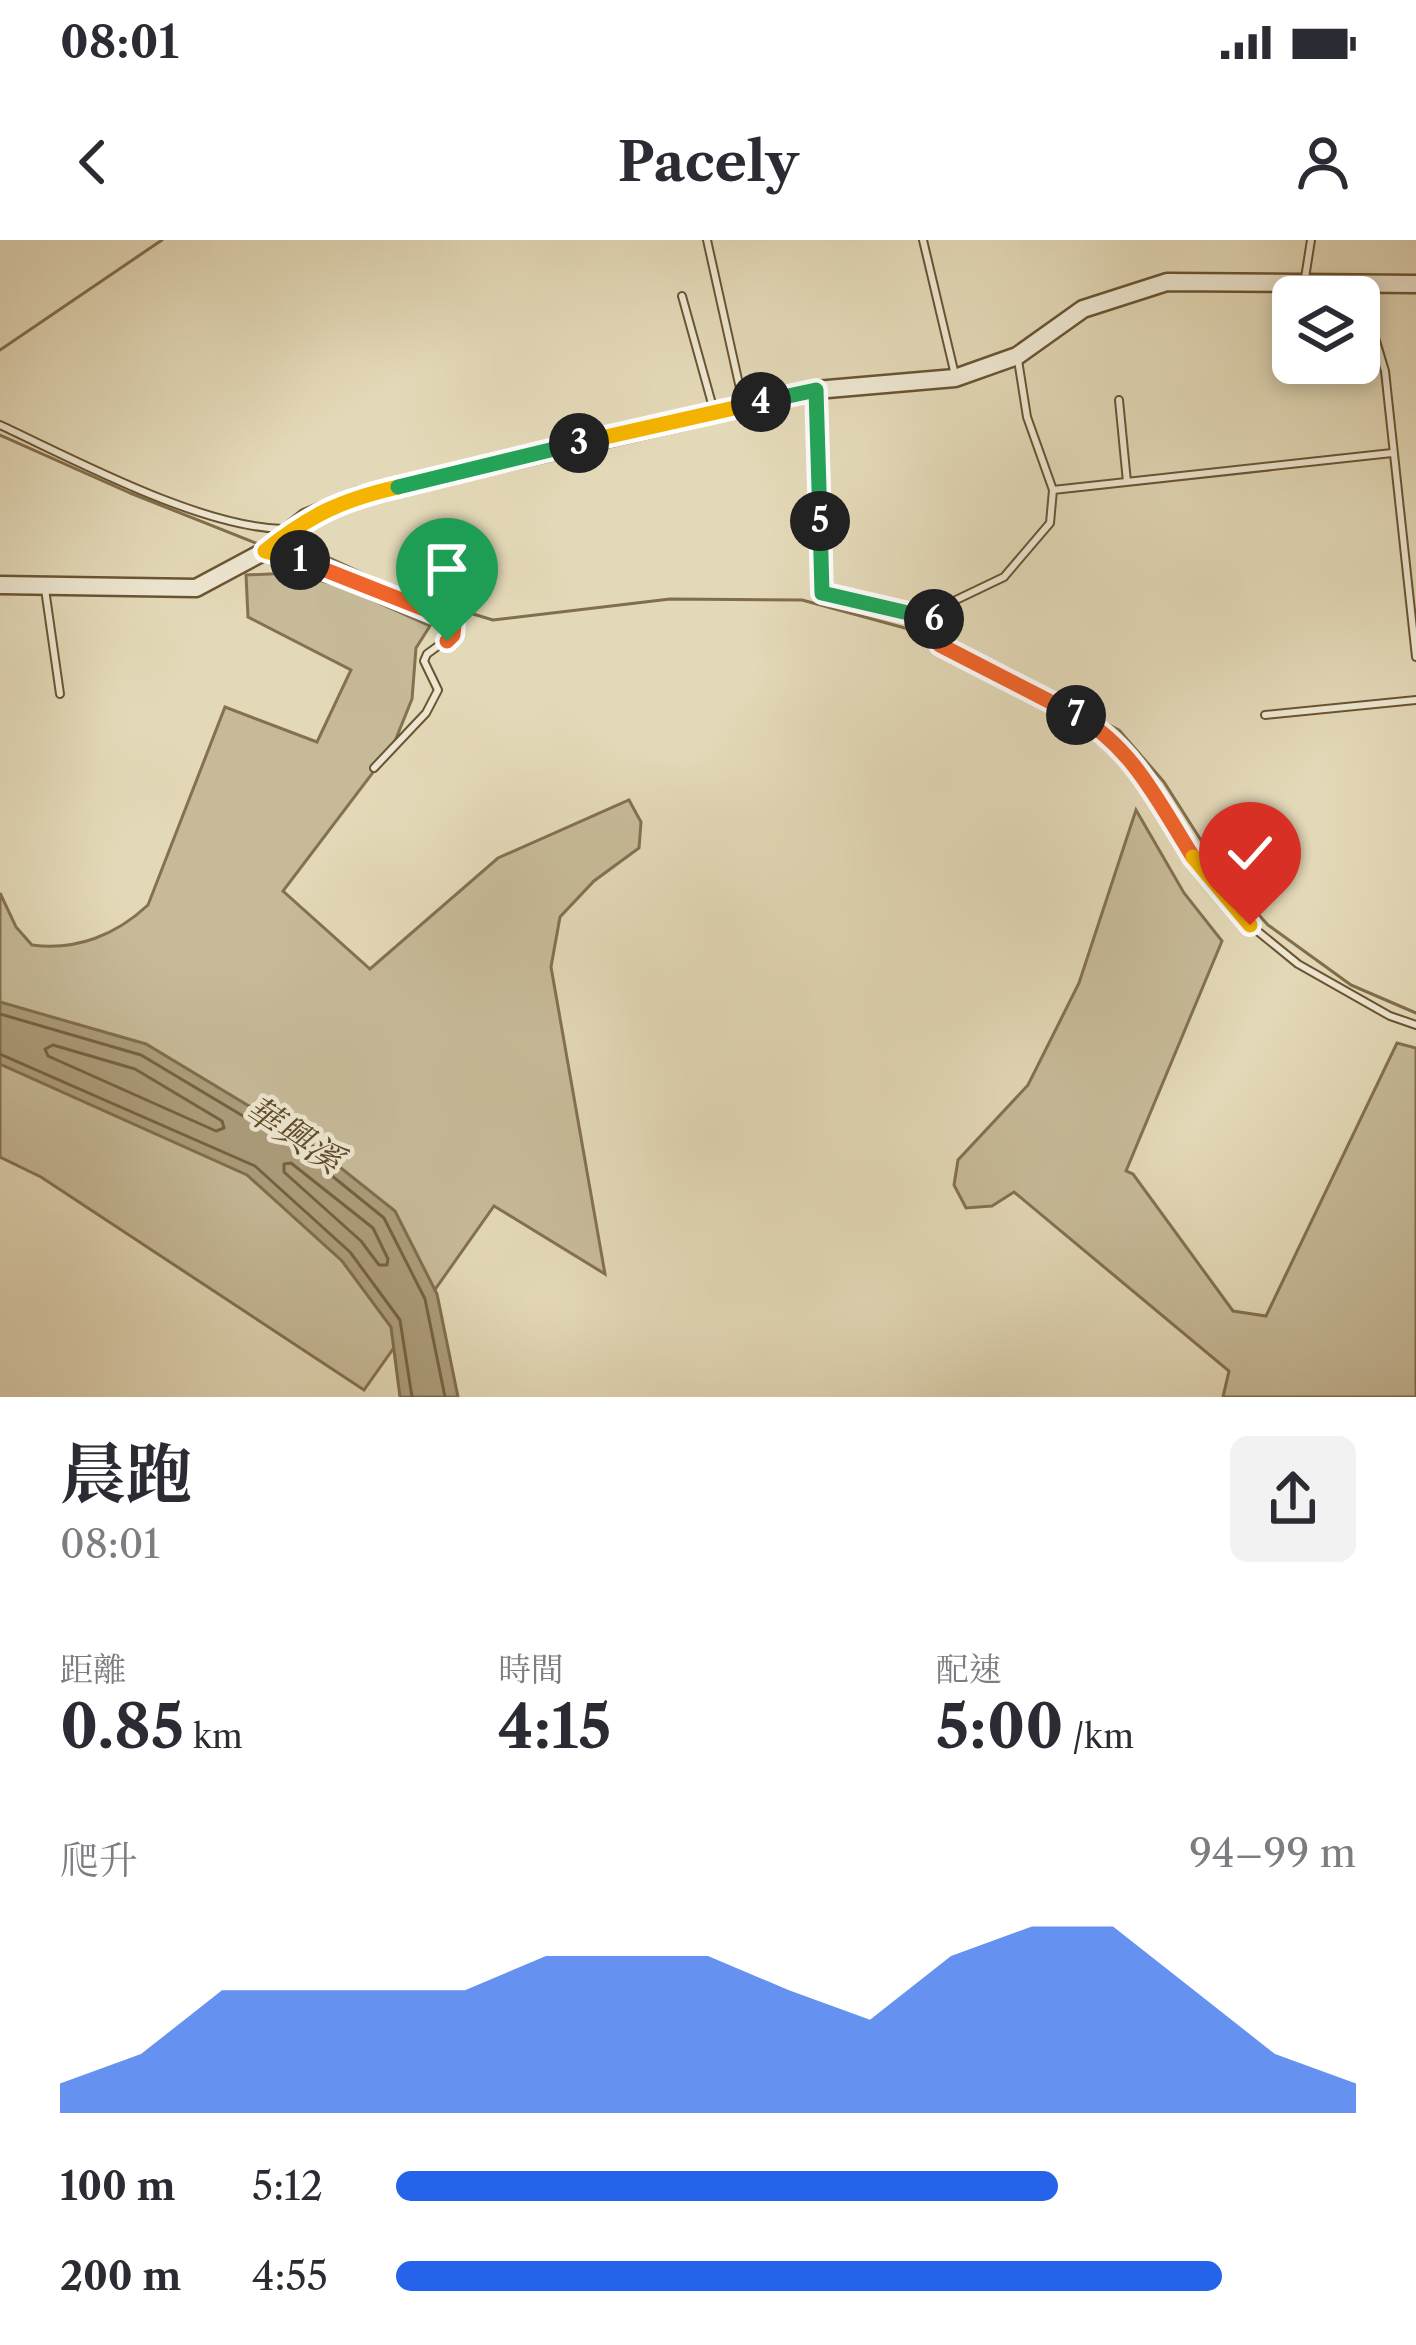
<!DOCTYPE html>
<html lang="zh-TW">
<meta charset="utf-8">
<style>
:root{--surface:#fff;--page:#f2f2f3;--text:#2b2b33;--muted:#7c7c81;--accent:#2563eb}
body{margin:0;font-family:"Libre Caslon Text","Noto Serif TC",serif;background:var(--page);color:var(--text);height:100vh;display:flex;flex-direction:column;font-size:45px;white-space:nowrap}
*{box-sizing:border-box;margin:0}
p{font-size:39px;color:var(--muted)}
.icon{flex:none;width:66px;height:66px;fill:none;stroke:currentColor;stroke-width:2;stroke-linecap:round;stroke-linejoin:round}
.map{position:relative;height:1157px;overflow:hidden}
.sheet{display:flex;flex-direction:column;background:var(--surface);flex:1}
.sheet>*{flex:none}
.buttons{position:absolute;left:1272px;top:36px;display:grid;gap:24px}
.buttons a{display:grid;place-items:center;width:108px;height:108px;border-radius:18px;background:var(--surface);box-shadow:0 6px 18px #0003;font-size:60px}
.pin{position:absolute;display:grid;place-items:center;width:102px;height:102px;color:#fff;margin:-123px -51px;border-radius:50% 50% 50% 0;rotate:-45deg;box-shadow:0 0 12px #0007}
.pin .icon{rotate:45deg}
.km{position:absolute;width:60px;height:60px;margin:-30px;border-radius:50%;background:#222;color:#fff;font-size:33px;line-height:60px;text-align:center}
.round{display:grid;place-items:center;flex:none;width:126px;height:126px;border-radius:18px;background:var(--page)}
.overview{display:flex;align-items:center;justify-content:space-between;height:204px;padding:0 60px}
h1{font-size:66px;font-weight:700;line-height:90px}
.figures{display:grid;grid-template-columns:repeat(3,1fr);gap:18px;height:204px;padding:12px 60px}
.figures div{display:grid;align-content:center}
.figures b{font-size:60px;font-weight:700}
.figures small{font-size:33px;font-weight:400}
.figures p{font-size:33px}
.chart{height:336px;padding:24px 60px}
.chart p{display:flex;justify-content:space-between}
.chart svg{width:100%;height:216px;margin-top:12px;fill:var(--accent);opacity:.7}
ul{padding:0 60px;list-style:none;font-size:39px}
li{display:grid;grid-template-columns:192px 144px 1fr;align-items:center;height:90px}
li i{height:30px;border-radius:15px;background:var(--accent)}
.status{display:flex;justify-content:space-between;align-items:center;height:84px;padding:0 60px;background:var(--surface);direction:ltr}
.status svg{height:33px;fill:currentColor}
header{display:flex;justify-content:space-between;align-items:center;height:156px;padding:0 60px;background:var(--surface);font-size:54px;font-weight:700}
.map>svg:first-child{display:block}
.green{fill:#c7ba99;stroke:#847150;stroke-width:3}
.water{fill:#ac9c7b;stroke:#816e4c;stroke-width:3}
.lines{fill:none;stroke-linecap:round;stroke-linejoin:round}
.shore{stroke:#766240;stroke-width:3}
.stream{stroke:#816e4c;stroke-width:3}
.service-casing{stroke:#6a5432;stroke-width:10}
.tertiary-casing{stroke:#6a5432;stroke-width:21}
.service{stroke:#ede6d0;stroke-width:6}
.tertiary{stroke:#ede6d0;stroke-width:16}
.split-1-casing{stroke:#fff;stroke-width:24}
.split-2-casing{stroke:#fff;stroke-width:24}
.split-3-casing{stroke:#fff;stroke-width:24}
.split-4-casing{stroke:#fff;stroke-width:24}
.split-5-casing{stroke:#fff;stroke-width:24}
.split-6-casing{stroke:#fff;stroke-width:24}
.split-7-casing{stroke:#fff;stroke-width:24}
.split-8-casing{stroke:#fff;stroke-width:24}
.split-9-casing{stroke:#fff;stroke-width:24}
.split-1{stroke:#f0652b;stroke-width:15}
.split-2{stroke:#f5b400;stroke-width:15}
.split-3{stroke:#22a559;stroke-width:15}
.split-4{stroke:#f5b400;stroke-width:15}
.split-5{stroke:#22a559;stroke-width:15}
.split-6{stroke:#22a559;stroke-width:15}
.split-7{stroke:#f0652b;stroke-width:15}
.split-8{stroke:#f0652b;stroke-width:15}
.split-9{stroke:#f5b400;stroke-width:15}
.labels{text-anchor:middle;dominant-baseline:central;stroke-width:9;stroke-linejoin:round;paint-order:stroke}
.water-label{font-size:36px;font-style:italic;fill:#614b29;stroke:#ede6d0}
</style>
<div class="status"><b>08:01</b><svg viewBox="0 0 49 12"><path d="M0 12V9h3v3zM5 12V6h3v6zM10 12V3h3v9zM15 12V0h3v12zM26 1h20v11H26zM47 4h2v5h-2z"/></svg></div>
<header><svg class="icon" aria-label="back" viewBox="0 0 24 24"><path d="M15 5l-7 7 7 7"/></svg>Pacely<svg class="icon" aria-label="person" viewBox="0 0 24 24"><circle cx="12" cy="8" r="4"/><path d="M4 21q1-7 8-7t8 7"/></svg></header>
<div class="map">
<svg width="1416" height="1157" viewBox="0 0 1416 1157">
<rect width="100%" height="100%" fill="#e3d8b7"/>
<filter id="stains"><feTurbulence type="fractalNoise" baseFrequency=".00167" numOctaves="4"/><feColorMatrix values="0 0 0 0 .2 0 0 0 0 .09 0 0 0 0 .02 0 0 0 .5 -.17"/></filter>
<radialGradient id="worn" r=".72"><stop offset=".6" stop-color="#630" stop-opacity="0"/><stop offset="1" stop-color="#630" stop-opacity=".3"/></radialGradient>
<path class="green" d="M291,333L341,346L430,386L416,408L412,459L393,506L283,651L370,729L498,618L629,560L641,582L639,608L594,641L560,677L551,727L605,1034L494,966L364,1150L41,937L0,917V653L16,687L32,705C76,711 116,695 148,665L225,467L317,502L351,430L248,377L246,335Z
M1136,570L1184,653L1222,701L1126,931L1133,934L1233,1071L1266,1076L1397,803L1416,808V1157H1223L1229,1131L1014,952L992,966L966,968L954,945L958,920L1028,845L1079,743Z"/>
<path class="water" d="M0,762L146,804L307,901L395,971L437,1054L458,1157H400L391,1087L342,1021L247,935L0,824Z"/>
<g class="lines">
<path class="shore" d="M0,774L141,815L300,910L384,978L425,1059L445,1157
M53,805L135,829L222,881L224,888L216,891L48,816L45,809Z
M0,814L255,926L350,1012L400,1080L412,1157
M291,923L373,988L388,1019L387,1025H379L361,1001L284,932V924Z"/>
<path class="stream" d="M0,110L162,0
M0,195L130,253L258,304
M285,308L319,313L410,355L493,380L670,359L802,360L938,397
M951,403L1119,490L1164,542L1225,638L1268,685L1351,745L1416,773"/>
<g class="service-casing">
<path id="service" d="M707,0L743,162
M923,0L955,135
M1305,38L1311,0
M1360,48L1385,131L1416,417
M682,56L714,171
M816,154L822,353L944,382L956,360L1004,337L1050,283L1053,250L1027,177L1018,120
M1119,160L1127,242
M0,185C77,221 200,287 283,289
M1053,250L1392,213
M269,313L307,321L442,376L454,385L453,395L427,414L424,421L438,450L426,473L374,528
M45,349L60,454
M944,382L940,405L1104,491L1144,536L1204,635L1250,685L1298,724L1390,776L1416,785
M1265,475L1416,460"/>
</g>
<g class="tertiary-casing">
<path id="tertiary" d="M0,345L196,348L265,311L306,278L359,256L816,150L955,138L1017,116L1083,69L1167,42L1416,44"/>
</g>
<use href="#service" class="service"/>
<use href="#tertiary" class="tertiary"/>
</g>
<g class="lines">
<g class="split-1-casing">
<path id="split-1" d="M300,320L442,376L454,385L453,395L447,401"/>
</g>
<g class="split-2-casing">
<path id="split-2" d="M300,320L265,311C310,275 341,260 398,247"/>
</g>
<g class="split-3-casing">
<path id="split-3" d="M398,247L579,203"/>
</g>
<g class="split-4-casing">
<path id="split-4" d="M579,203L761,162"/>
</g>
<g class="split-5-casing">
<path id="split-5" d="M761,162L816,150L820,281"/>
</g>
<g class="split-6-casing">
<path id="split-6" d="M820,281L822,353L934,379"/>
</g>
<g class="split-7-casing">
<path id="split-7" d="M934,379L944,382L940,405L1076,475"/>
</g>
<g class="split-8-casing">
<path id="split-8" d="M1076,475C1133,507 1159,563 1193,617"/>
</g>
<g class="split-9-casing">
<path id="split-9" d="M1193,617L1250,685"/>
</g>
<use href="#split-1" class="split-1"/>
<use href="#split-2" class="split-2"/>
<use href="#split-3" class="split-3"/>
<use href="#split-4" class="split-4"/>
<use href="#split-5" class="split-5"/>
<use href="#split-6" class="split-6"/>
<use href="#split-7" class="split-7"/>
<use href="#split-8" class="split-8"/>
<use href="#split-9" class="split-9"/>
</g>
<g class="labels">
<g class="water-label">
<text transform="translate(294 894) rotate(33)">華興溪</text>
</g>
</g>
<rect width="100%" height="100%" filter="url(#stains)"/>
<rect width="100%" height="100%" fill="url(#worn)"/>
</svg>
<div class="buttons">
<a><svg class="icon" aria-label="layers" viewBox="0 0 24 24"><path d="M12 4l9 5-9 5-9-5zM3 14l9 5 9-5"/></svg></a>
</div>
<div class="pin" style="left:447px;top:401px;background:#1e9e55"><svg class="icon" aria-label="arrive" viewBox="0 0 24 24"><path d="M6 21V4h12l-3 4 3 4H6"/></svg></div>
<div class="pin" style="left:1250px;top:685px;background:#d93025"><svg class="icon" aria-label="check" viewBox="0 0 24 24"><path d="M5 12l5 5 9-10"/></svg></div>
<b class="km" style="left:300px;top:320px">1</b>
<b class="km" style="left:579px;top:203px">3</b>
<b class="km" style="left:761px;top:162px">4</b>
<b class="km" style="left:820px;top:281px">5</b>
<b class="km" style="left:934px;top:379px">6</b>
<b class="km" style="left:1076px;top:475px">7</b>
</div>
<section class="sheet">
<div class="overview"><div><h1>晨跑</h1><p>08:01</p></div><a class="round"><svg class="icon" aria-label="share" viewBox="0 0 24 24"><path d="M12 15V3M7 8l5-5 5 5M5 13v7h14v-7"/></svg></a></div>
<div class="figures">
<div><p>距離</p><b>0.85<small> km</small></b></div>
<div><p>時間</p><b>4:15</b></div>
<div><p>配速</p><b>5:00<small> /km</small></b></div>
</div>
<div class="chart"><p><span>爬升</span>94–99 m</p>
<svg viewBox="0 0 160 44" preserveAspectRatio="none"><path d="M0 44V38L10 32L20 19L30 19L40 19L50 19L60 12L70 12L80 12L90 19L100 25L110 12L120 6L130 6L140 19L150 32L160 38V44z"/></svg>
</div>
<ul>
<li><b>100 m</b>5:12<i style="width:69%"></i></li>
<li><b>200 m</b>4:55<i style="width:86%"></i></li>
</ul>
</section>
